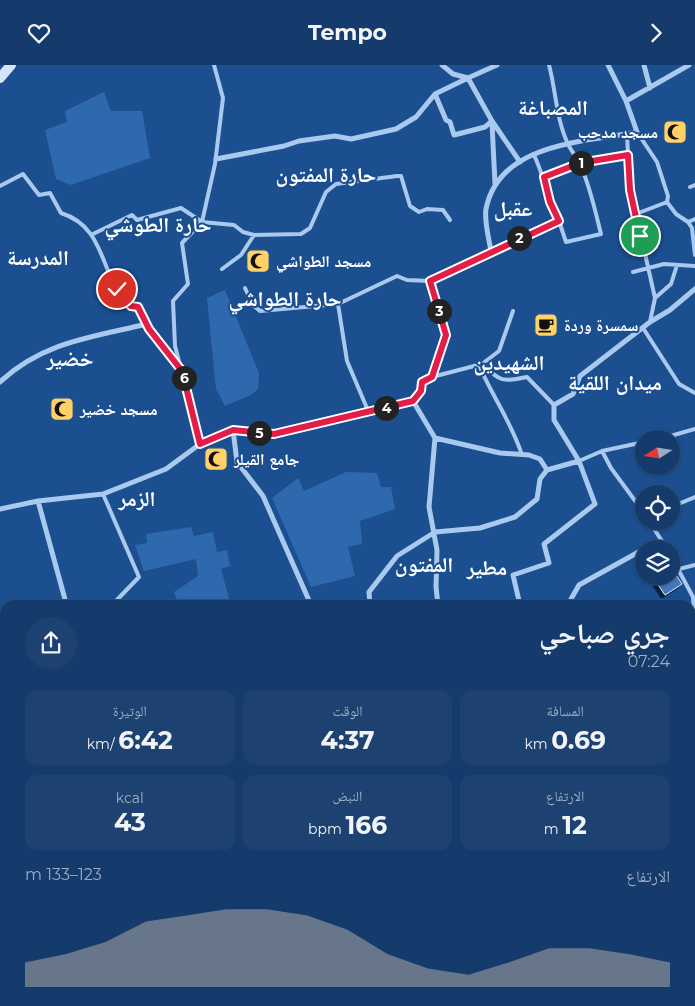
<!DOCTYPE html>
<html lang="ar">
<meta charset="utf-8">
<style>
:root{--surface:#143b6b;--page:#1d4271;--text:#f1f3f6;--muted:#9dadc1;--line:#33557e;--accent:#8c9099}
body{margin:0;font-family:Montserrat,"Noto Naskh Arabic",sans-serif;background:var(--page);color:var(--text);direction:rtl;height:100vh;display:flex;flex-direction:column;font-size:19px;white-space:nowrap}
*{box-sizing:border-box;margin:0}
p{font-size:16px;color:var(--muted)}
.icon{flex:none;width:28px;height:28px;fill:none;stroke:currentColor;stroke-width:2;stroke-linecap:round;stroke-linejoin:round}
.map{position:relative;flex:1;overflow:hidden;direction:ltr}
.drawer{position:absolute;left:0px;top:535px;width:695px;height:406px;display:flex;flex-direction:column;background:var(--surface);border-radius:15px 15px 0 0;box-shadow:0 1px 4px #0004,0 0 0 1px var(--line);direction:rtl}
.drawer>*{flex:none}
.needle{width:32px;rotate:258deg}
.controls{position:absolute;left:635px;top:365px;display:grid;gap:10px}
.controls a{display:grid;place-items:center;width:45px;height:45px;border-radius:50%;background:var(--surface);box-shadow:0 1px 4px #0004,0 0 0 1px var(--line);font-size:25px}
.pin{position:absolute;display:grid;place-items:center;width:42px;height:42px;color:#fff;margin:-21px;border:2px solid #fff;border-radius:50%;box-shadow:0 1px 5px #0007}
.km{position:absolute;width:25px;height:25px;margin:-12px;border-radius:50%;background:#222;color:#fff;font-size:14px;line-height:25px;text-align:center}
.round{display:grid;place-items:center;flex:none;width:52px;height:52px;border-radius:26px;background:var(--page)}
.overview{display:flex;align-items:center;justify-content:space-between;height:85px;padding:0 25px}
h1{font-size:28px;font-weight:700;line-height:38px}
.figures{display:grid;grid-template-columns:repeat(3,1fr);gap:8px;height:85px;padding:5px 25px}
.figures div{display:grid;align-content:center;border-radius:12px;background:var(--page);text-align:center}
.figures b{font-size:25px;font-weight:700}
.figures small{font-size:14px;font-weight:400}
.figures p{font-size:14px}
.chart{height:140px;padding:10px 25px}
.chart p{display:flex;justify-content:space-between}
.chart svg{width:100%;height:90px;margin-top:5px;fill:var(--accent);opacity:.7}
header{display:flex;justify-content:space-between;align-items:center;height:65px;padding:0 25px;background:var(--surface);font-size:22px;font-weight:700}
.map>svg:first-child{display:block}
.green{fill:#2e69ad}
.building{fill:#4478b7;stroke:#cfe3fa;filter:url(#shadow)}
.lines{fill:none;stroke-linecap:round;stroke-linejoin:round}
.lane{stroke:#a9c9ee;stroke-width:4}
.street{stroke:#a9c9ee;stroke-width:5}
.secondary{stroke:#d6e6fa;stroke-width:10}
.route-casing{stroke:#fff;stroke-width:10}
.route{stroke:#e11d48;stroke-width:6}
.labels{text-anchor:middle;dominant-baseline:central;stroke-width:4;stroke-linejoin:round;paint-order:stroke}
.poi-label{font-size:16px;font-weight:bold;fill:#fff;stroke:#1b4f8f;text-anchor:start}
.district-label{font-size:21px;font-weight:bold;fill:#fff;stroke:#1b4f8f}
</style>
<header><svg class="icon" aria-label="forward" viewBox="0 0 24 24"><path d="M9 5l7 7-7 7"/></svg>Tempo<svg class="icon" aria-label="heart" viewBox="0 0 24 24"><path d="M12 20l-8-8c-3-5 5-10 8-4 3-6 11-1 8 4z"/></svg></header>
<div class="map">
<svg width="695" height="941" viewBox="0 0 695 941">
<defs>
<filter id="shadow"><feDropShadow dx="-3.5" dy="3.5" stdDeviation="0" flood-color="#0009"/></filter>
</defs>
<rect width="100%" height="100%" fill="#1b4f8f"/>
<path class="green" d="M104,27L111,46H142L150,93L71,120L56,114L45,65L67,57L65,46Z
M225,225L259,308L258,324L251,330L225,341L216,324L207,233Z
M346,407L377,408L381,422H391L395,444L360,456L362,479L348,482L355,511L311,522L272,433L298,413L304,426Z
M191,462L194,471L213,467L217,487L227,485L230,501L221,504L231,540H179L174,527L198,511L196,494L144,506L135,480L147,478L146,469Z
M690,591L695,602V647L690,649Z
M695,683V796L690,797V687Z
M92,936H324L325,941H94Z
M376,936H440L439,941H376Z
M518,936H578V941H518Z"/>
<path class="building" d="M671,502L682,519L665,530L653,512L671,511Z"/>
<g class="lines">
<path class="lane" d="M214,0L223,33L215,99L202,157L234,160L243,167L254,170L301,169L310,163L326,127L336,119L397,111H401L410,141L419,147L427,144L443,145L450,155
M637,67L657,97L668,131L667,137
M534,90C544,111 548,134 559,156
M628,90L630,125L636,149
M544,112L579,98L628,90L627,69
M0,121L23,109L39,130L50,128L61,148C99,160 100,194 116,223C120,230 126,236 131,241L138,242L149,264L182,306L200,379
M690,122L695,120
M695,154L688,157L692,163L695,190
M93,169L132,150L137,155L181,143L202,157L182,178L188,219L173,236L175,281L181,304
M222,204L241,190L254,170
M633,207L664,199L695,201
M245,223L253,240L260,246L338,239L397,211L407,215L430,216
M655,233L636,149L667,137L676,149L688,157
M338,239L347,296L369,348
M650,257L655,233L671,219L677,200
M643,263L679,319L695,328
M482,299L499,286L513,246
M479,300C492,331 512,358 522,390
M432,312L446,270L430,216L559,156L566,177L601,169C595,145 590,121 580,99C577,92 571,86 568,79C556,54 556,26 549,0
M413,336L421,326L422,317L432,312L482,299C500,317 503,317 527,312L554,340
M660,374L695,364
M602,386L611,403L644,448
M579,396L602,386L644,377
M103,429L139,512L112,540
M671,442L695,432
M649,456L667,484
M671,491L693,532L695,567
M679,504L695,500
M690,857L695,855"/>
<path class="street" d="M442,0L453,9L468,13
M497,0L468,13L492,56L520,97
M644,0L650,23
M435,29L446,55L450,57L454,70L485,62L492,56
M626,36L689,0
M492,58L495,119
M216,94L284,81L299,76L335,71L351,74L396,64L416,52L435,29L468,13
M491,186C489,174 484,156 486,144C499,78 584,77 637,67L626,36L608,0
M0,317C42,277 93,272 147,259
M233,365L237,397L263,431L311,540
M435,373L429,442L437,485L436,522L438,540
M38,436L66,538L63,540
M0,444L38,436L103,429L166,404L200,379L233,365L274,369L413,336L435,373L500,388L529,390L540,394L547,405L579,396L554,355V340L573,329L580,311L650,257L670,245L695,224
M645,484L663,477
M370,540L369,527L397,491L435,467L480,463L515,452L537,434L540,414L547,405
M520,540L513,510L549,498L544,479L595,439L579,396
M573,540L571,534L579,520L644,484
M690,667L695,665
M0,738L5,745
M0,865L5,863
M353,936V941
M627,936L628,941
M578,941V936"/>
<path class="secondary" d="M0,13L11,0"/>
</g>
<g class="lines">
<g class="route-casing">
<path id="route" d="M117,224L131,241L138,242L149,264L182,306L200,379L233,365L274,369L413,336L421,326L422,317L432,312L446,270L430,216L559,156L550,137L544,112L580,98L628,90L630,125L640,171"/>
</g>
<use href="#route" class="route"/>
</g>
<defs>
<g id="mosque-square" transform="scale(1.25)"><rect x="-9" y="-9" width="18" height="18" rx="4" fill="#ffd166" stroke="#1b4f8f"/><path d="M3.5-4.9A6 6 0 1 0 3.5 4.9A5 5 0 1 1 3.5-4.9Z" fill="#111"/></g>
<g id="cafe-square" transform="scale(1.25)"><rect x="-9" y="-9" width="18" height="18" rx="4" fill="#ffd166" stroke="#1b4f8f"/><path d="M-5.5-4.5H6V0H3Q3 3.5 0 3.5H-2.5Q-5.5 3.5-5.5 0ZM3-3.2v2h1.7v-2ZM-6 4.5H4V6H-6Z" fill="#111"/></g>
</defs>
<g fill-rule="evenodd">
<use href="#mosque-square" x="675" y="67"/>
<use href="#mosque-square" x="258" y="196"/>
<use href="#cafe-square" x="546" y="260"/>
<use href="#mosque-square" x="62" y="344"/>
<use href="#mosque-square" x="216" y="394"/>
</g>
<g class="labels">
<g class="poi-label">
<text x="658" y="67" text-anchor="end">مسجد مدحب</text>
<text x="276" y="196">مسجد الطواشي</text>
<text x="564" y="260">سمسرة وردة</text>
<text x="80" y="344">مسجد خضير</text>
<text x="234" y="394">جامع القيلر</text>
</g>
<g class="district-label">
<text x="553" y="42">المصباغة</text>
<text x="326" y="109">حارة المفتون</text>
<text x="513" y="143">عقبل</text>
<text x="158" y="159">حارة الطوشي</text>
<text x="38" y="192">المدرسة</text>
<text x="285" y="233">حارة الطواشي</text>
<text x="70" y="293">خضير</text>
<text x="509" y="297">الشهيدين</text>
<text x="615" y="317">ميدان اللقية</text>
<text x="137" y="433">الزمر</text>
<text x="424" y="499">المفتون</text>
<text x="487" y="502">مطير</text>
</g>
</g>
</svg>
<div class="controls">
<a><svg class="needle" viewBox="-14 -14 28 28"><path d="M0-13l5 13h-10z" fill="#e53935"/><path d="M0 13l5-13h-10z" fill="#9dadc1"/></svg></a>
<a><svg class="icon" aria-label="locate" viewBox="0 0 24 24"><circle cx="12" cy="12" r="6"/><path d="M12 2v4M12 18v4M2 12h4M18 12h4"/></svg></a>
<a><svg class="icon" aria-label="layers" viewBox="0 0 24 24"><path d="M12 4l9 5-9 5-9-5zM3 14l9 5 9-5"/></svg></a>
</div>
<div class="pin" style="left:640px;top:171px;background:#1e9e55"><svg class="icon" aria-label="arrive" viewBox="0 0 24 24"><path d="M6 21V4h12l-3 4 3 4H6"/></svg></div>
<div class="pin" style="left:117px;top:224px;background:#d93025"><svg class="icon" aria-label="check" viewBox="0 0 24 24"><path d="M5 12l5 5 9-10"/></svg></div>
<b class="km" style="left:581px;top:98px">1</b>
<b class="km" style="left:519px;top:173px">2</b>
<b class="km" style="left:439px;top:246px">3</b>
<b class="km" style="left:386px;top:343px">4</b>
<b class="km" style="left:259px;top:368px">5</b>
<b class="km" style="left:184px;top:313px">6</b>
<section class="drawer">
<div class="overview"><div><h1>جري صباحي</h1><p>07:24</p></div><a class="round"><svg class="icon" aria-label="share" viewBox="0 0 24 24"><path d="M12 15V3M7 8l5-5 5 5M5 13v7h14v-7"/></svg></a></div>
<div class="figures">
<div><p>المسافة</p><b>0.69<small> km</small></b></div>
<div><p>الوقت</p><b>4:37</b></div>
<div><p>الوتيرة</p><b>6:42<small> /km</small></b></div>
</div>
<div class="figures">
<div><p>الارتفاع</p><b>12<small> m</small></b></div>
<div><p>النبض</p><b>166<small> bpm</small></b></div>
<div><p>kcal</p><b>43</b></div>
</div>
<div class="chart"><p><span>الارتفاع</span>123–133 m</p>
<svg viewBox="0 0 160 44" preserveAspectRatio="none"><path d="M0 44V32L10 28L20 22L30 12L40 9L50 6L60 6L70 9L80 16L90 28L100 35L110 38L120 32L130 25L140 25L150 28L160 32V44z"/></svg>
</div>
</section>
</div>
